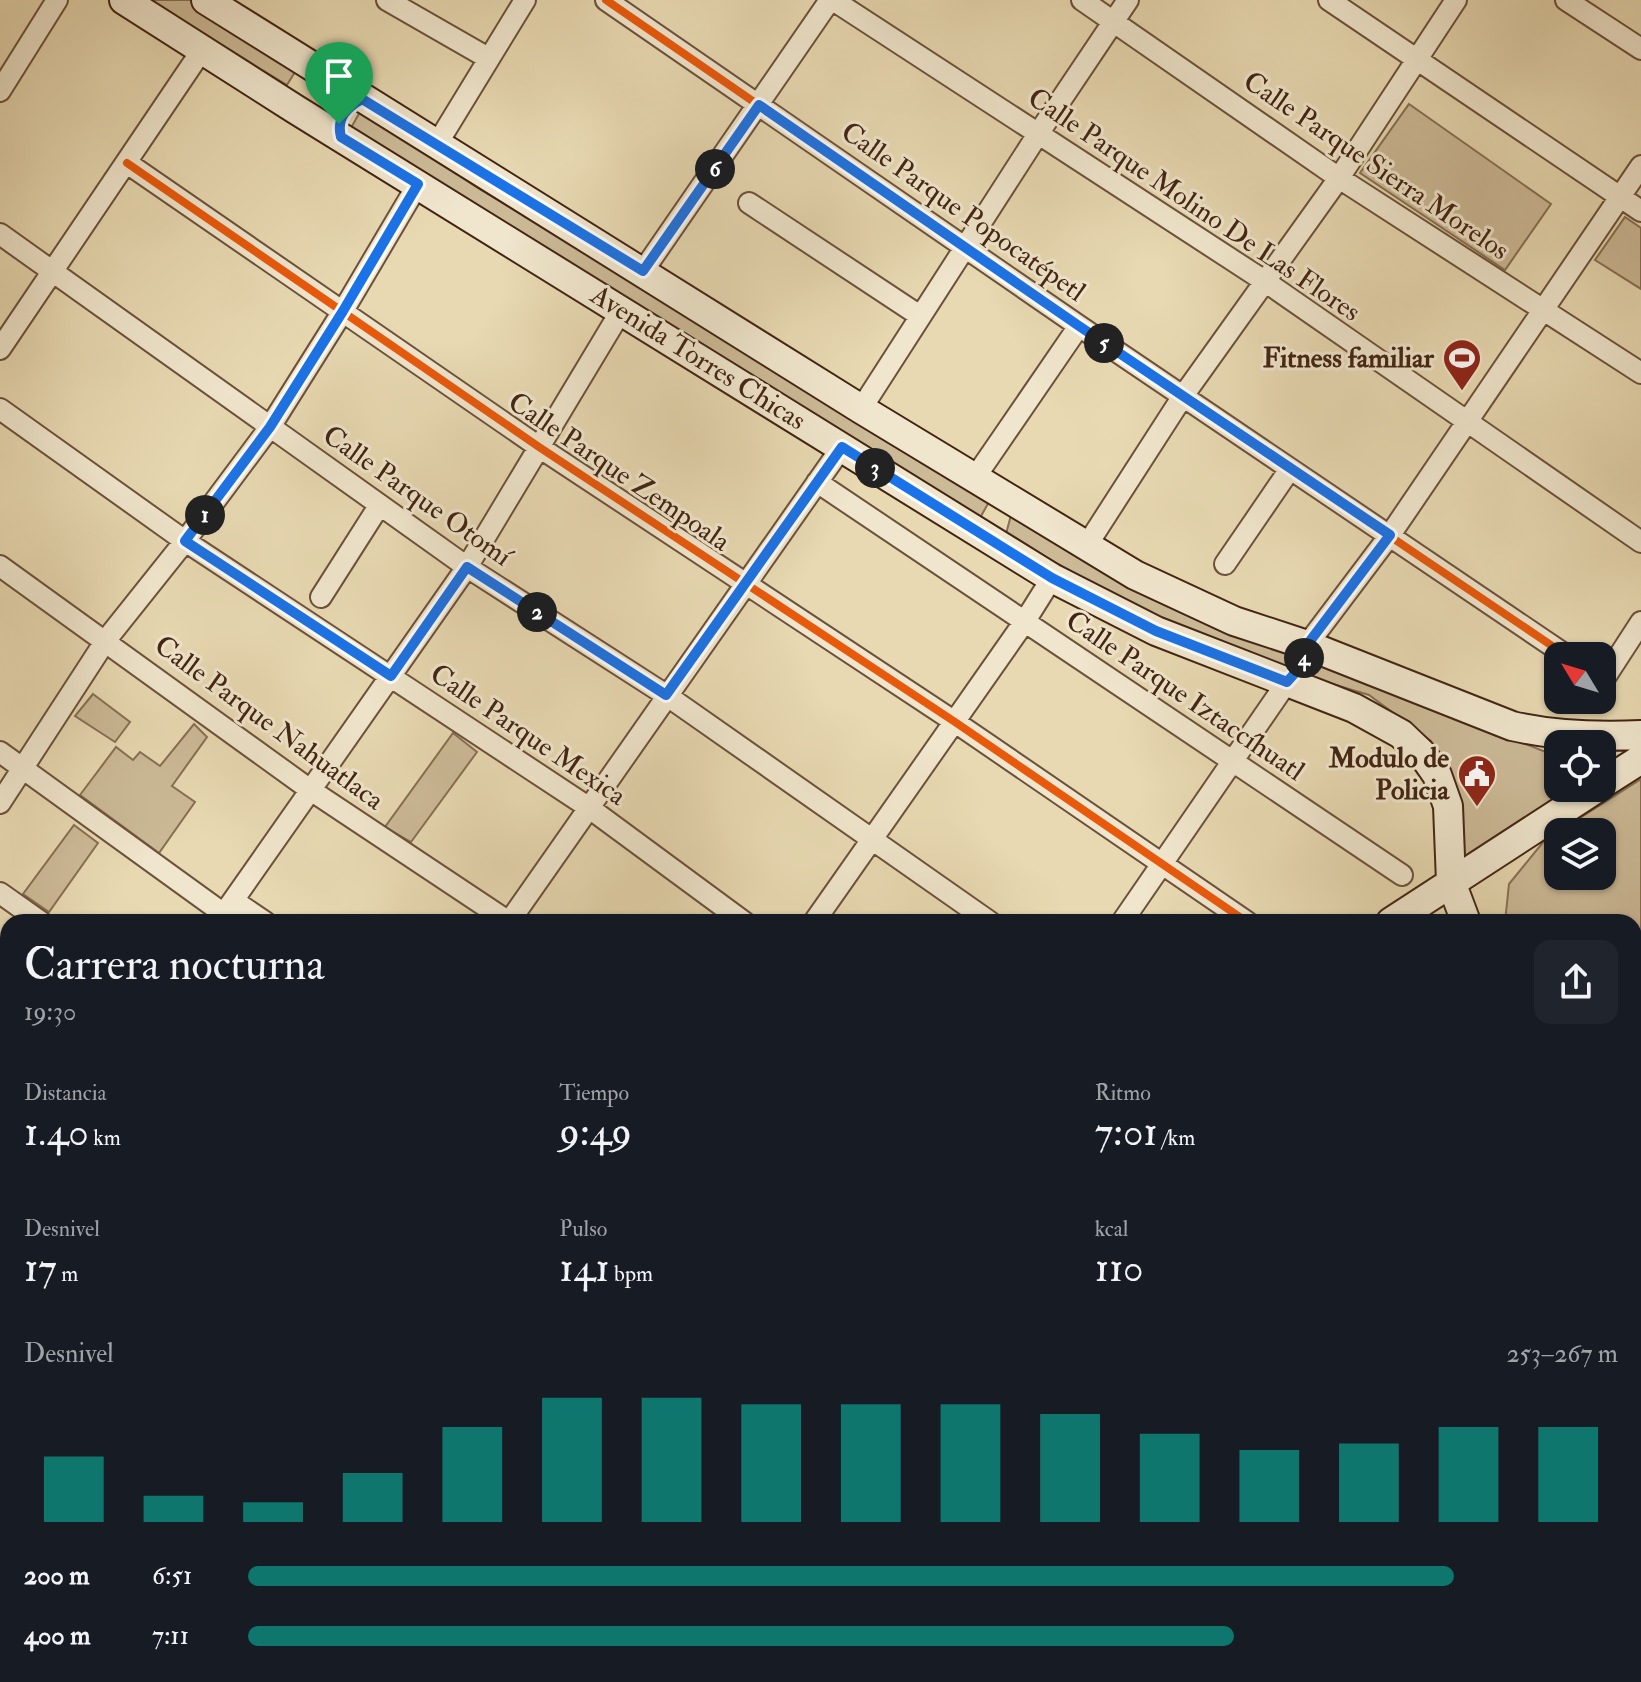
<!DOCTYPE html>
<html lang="es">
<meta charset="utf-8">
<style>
:root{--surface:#171b24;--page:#20242c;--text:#f1f3f6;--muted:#9ea1a6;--accent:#0f766e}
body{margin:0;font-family:"IM FELL Double Pica",serif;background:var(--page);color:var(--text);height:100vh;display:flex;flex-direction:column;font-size:30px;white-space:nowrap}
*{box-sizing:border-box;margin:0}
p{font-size:26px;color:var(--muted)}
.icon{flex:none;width:44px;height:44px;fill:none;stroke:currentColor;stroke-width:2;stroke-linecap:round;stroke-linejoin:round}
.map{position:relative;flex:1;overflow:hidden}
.details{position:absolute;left:0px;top:914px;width:1642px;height:768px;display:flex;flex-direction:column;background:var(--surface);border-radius:24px 24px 0 0;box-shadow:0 2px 6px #0004}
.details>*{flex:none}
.needle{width:52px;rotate:308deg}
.tools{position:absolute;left:1544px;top:642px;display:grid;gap:16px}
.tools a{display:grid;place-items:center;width:72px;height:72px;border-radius:16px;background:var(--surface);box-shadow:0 2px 6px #0004;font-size:40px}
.pin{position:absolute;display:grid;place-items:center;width:68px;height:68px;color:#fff;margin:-82px -34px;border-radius:50% 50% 50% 0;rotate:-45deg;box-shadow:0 0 8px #0007}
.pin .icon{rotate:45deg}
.km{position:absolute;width:40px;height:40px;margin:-20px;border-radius:50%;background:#222;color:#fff;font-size:22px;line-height:40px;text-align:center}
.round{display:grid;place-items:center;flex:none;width:84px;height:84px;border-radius:16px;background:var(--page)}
.overview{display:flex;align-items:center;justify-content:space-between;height:136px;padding:0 24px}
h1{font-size:44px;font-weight:600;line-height:60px}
.metrics{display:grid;grid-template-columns:repeat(3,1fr);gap:12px;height:136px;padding:8px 24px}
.metrics div{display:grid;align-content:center}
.metrics b{font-size:40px;font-weight:600}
.metrics small{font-size:22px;font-weight:400}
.metrics p{font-size:22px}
.chart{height:224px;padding:16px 24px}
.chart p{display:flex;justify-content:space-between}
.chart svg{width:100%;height:144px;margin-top:8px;stroke:var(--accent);stroke-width:6}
ul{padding:0 24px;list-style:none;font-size:26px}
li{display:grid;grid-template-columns:128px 96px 1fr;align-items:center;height:60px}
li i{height:20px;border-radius:10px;background:var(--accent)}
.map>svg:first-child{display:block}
.green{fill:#ccba97;stroke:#876f54;stroke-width:2}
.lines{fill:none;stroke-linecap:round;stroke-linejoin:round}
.minor-casing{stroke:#6c513a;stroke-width:24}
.secondary-casing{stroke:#422412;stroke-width:32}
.minor{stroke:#f0e6cd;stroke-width:20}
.secondary{stroke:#f0e6cd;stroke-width:28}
.rail-casing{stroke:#422412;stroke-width:8}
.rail{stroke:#f0e6cd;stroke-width:5;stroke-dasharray:15;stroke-linecap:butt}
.cycleway-casing{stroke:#f0e6cd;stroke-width:13}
.cycleway{stroke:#e8590c;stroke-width:8}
.route-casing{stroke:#fff;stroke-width:16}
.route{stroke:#1a73e8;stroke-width:10}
.labels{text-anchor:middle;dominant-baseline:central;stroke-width:6;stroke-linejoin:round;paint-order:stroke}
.street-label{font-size:28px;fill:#422412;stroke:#f0e6cd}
.poi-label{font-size:28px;font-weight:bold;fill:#422412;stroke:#f0e6cd;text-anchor:end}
</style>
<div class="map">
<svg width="1641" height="1682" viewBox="0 0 1641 1682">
<rect width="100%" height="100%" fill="#e8d9b2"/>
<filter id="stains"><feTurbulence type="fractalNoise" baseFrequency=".0025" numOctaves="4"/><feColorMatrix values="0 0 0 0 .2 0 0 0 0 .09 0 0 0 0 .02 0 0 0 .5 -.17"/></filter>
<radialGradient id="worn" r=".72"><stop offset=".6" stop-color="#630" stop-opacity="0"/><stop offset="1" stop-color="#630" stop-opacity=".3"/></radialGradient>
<path class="green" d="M148,0H190L298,67L287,85Z
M1409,104L1551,204L1505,270L1360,173Z
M361,110L481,190L655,291L990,500L980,518L351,128Z
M1625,217L1641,228V289L1595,260Z
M1011,515L1295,652L1287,667L1161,623L1006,534Z
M1318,663L1551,754H1558V788H1570L1462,858L1457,790L1431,741L1369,695L1309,677Z
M93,694L130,722L115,742L75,716Z
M194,724L207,737L172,786L195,802L159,853L80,795L116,747L133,760L140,752L160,766Z
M453,733L477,752L411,842L385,827Z
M1641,779V1002L1634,1007V922H1505L1509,884L1544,841L1558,832V876H1602V832H1558Z
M74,825L98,843L49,912L23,894Z
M8,971V1048L0,1042V983Z
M0,1075L8,1080V1113L0,1125Z
M8,1417V1464L0,1478V1430Z
M1641,1608V1682H798L811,1674H1634V1612Z
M283,1674H352L360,1682H270Z
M398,1674H568L554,1682H406Z"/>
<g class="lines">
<g class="minor-casing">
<path id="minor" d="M387,0L488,58
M606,0L1079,326L1567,656
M833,0L1266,282L1641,542
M1082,0L1339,178L1641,373
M1329,0L1641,211
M1566,0L1641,49
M0,91L57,0
M437,144L525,0
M127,163L539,447L955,722L1247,922
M749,203L920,316
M0,234L467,567L666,695L990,922
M643,271L830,0
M0,349L202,50
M0,409L185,541L588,807L744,922
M861,409L1038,134L1128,0
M974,479L1079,326
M817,482L1402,875
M1087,545L1183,396L1339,178L1456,0
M1225,564L1290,469
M0,566L309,789L509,922
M321,597L379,506
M1307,645L1390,535L1641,166
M1602,677L1606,676L1641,622
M0,752L224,914
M0,803L106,640L185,541L270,427L343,311L418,184
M0,893L41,922
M234,901L265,922
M218,922L467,567L621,311
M509,922L842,447
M814,922L1025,621L1052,578
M1122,922L1287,682
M0,1061L8,1067
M1634,1203L1641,1208
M0,1245L8,1229
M1634,1360L1641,1365
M0,1395L8,1401
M1634,1491L1641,1481
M1634,1511L1641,1516
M0,1570L8,1575
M149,1674L160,1682
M56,1682L61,1674"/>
</g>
<g class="secondary-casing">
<path id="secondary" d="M124,0L295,109L1052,578L1156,631L1354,708L1401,734L1423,755L1437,775L1448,806L1451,882L1466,922
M206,0L861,409L1135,575L1234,621L1307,645L1512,726C1556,736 1597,737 1641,735
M1602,784L1641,759
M1391,922L1597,788
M1634,1070L1641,1071
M1634,1109L1641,1105
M378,1674L386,1682
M222,1682L234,1674
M741,1682L754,1674"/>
</g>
<use href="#minor" class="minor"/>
<use href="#secondary" class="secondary"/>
<g class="rail-casing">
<path id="rail" d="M1634,1052L1641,1047
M614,1682L627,1674
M638,1682L650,1674"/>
</g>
<use href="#rail" class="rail"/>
<g class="cycleway-casing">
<path id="cycleway" d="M606,0L1079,326L1567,656
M127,163L539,447L955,722L1247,922"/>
</g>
<use href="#cycleway" class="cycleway"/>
</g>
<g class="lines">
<g class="route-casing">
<path id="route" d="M362,99L643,271L759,105L1079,326L1390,535L1307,645L1302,665L1287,682L1156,631L1052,578L842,447L666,695L467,567L391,676L185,541L270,427L343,311L418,184L341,137C336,118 347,107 362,99Z"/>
</g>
<use href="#route" class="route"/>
</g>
<defs>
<g id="stadium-pin" transform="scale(2)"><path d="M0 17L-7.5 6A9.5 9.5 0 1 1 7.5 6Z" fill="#8f2418" stroke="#f0e6cd"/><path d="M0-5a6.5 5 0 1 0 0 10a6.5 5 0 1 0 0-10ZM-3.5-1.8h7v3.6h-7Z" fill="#fff"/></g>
<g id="civic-pin" transform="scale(2)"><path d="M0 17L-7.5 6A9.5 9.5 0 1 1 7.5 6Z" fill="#8f2418" stroke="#f0e6cd"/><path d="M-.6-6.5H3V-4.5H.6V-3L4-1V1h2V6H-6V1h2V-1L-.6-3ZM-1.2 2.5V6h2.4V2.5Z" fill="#fff"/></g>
</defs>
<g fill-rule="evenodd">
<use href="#stadium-pin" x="1462" y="358"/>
<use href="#civic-pin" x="1477" y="774"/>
</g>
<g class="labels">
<g class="street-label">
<text transform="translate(1376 166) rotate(34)">Calle Parque Sierra Morelos</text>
<text transform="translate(1194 205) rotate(34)">Calle Parque Molino De Las Flores</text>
<text transform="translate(963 212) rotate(35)">Calle Parque Popocatépetl</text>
<text transform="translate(698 358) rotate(32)">Avenida Torres Chicas</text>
<text transform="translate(619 472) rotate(34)">Calle Parque Zempoala</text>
<text transform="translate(417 496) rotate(35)">Calle Parque Otomí</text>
<text transform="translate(1185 696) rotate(34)">Calle Parque Iztaccíhuatl</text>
<text transform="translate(269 723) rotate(36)">Calle Parque Nahuatlaca</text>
<text transform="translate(528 735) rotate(34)">Calle Parque Mexica</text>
</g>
<g class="poi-label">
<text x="1434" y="358">Fitness familiar</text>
<text x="1449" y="758">Modulo de<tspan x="1449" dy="32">Policia</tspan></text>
</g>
</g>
<rect width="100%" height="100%" filter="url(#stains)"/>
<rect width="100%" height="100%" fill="url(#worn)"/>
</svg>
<div class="tools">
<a><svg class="needle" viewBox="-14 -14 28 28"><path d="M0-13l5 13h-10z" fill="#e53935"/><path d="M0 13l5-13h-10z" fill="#9ea1a6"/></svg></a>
<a><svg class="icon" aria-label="locate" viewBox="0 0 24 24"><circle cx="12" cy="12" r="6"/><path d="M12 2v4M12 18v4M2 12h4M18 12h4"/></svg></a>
<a><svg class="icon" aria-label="layers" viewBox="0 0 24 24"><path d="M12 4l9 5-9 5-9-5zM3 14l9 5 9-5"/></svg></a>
</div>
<div class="pin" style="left:339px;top:124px;background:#1e9e55"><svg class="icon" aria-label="arrive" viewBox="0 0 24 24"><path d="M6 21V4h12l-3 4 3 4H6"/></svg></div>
<b class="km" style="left:205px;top:515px">1</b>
<b class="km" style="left:537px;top:612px">2</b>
<b class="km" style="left:875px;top:468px">3</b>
<b class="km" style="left:1304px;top:658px">4</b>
<b class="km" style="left:1104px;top:343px">5</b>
<b class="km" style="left:715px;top:169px">6</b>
<section class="details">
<div class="overview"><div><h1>Carrera nocturna</h1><p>19:30</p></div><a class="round"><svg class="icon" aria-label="share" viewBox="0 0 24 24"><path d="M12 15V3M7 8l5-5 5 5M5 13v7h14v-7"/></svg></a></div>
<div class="metrics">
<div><p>Distancia</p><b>1.40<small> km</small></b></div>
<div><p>Tiempo</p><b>9:49</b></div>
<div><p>Ritmo</p><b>7:01<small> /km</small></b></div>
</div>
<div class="metrics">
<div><p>Desnivel</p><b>17<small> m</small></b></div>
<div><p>Pulso</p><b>141<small> bpm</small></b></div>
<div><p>kcal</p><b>110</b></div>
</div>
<div class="chart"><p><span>Desnivel</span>253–267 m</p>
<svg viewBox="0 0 160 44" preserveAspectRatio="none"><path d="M5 44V24M15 44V36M25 44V38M35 44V29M45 44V15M55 44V6M65 44V6M75 44V8M85 44V8M95 44V8M105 44V11M115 44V17M125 44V22M135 44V20M145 44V15M155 44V15"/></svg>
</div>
<ul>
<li><b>200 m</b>6:51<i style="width:88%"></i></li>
<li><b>400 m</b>7:11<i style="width:72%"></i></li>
</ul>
</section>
</div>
